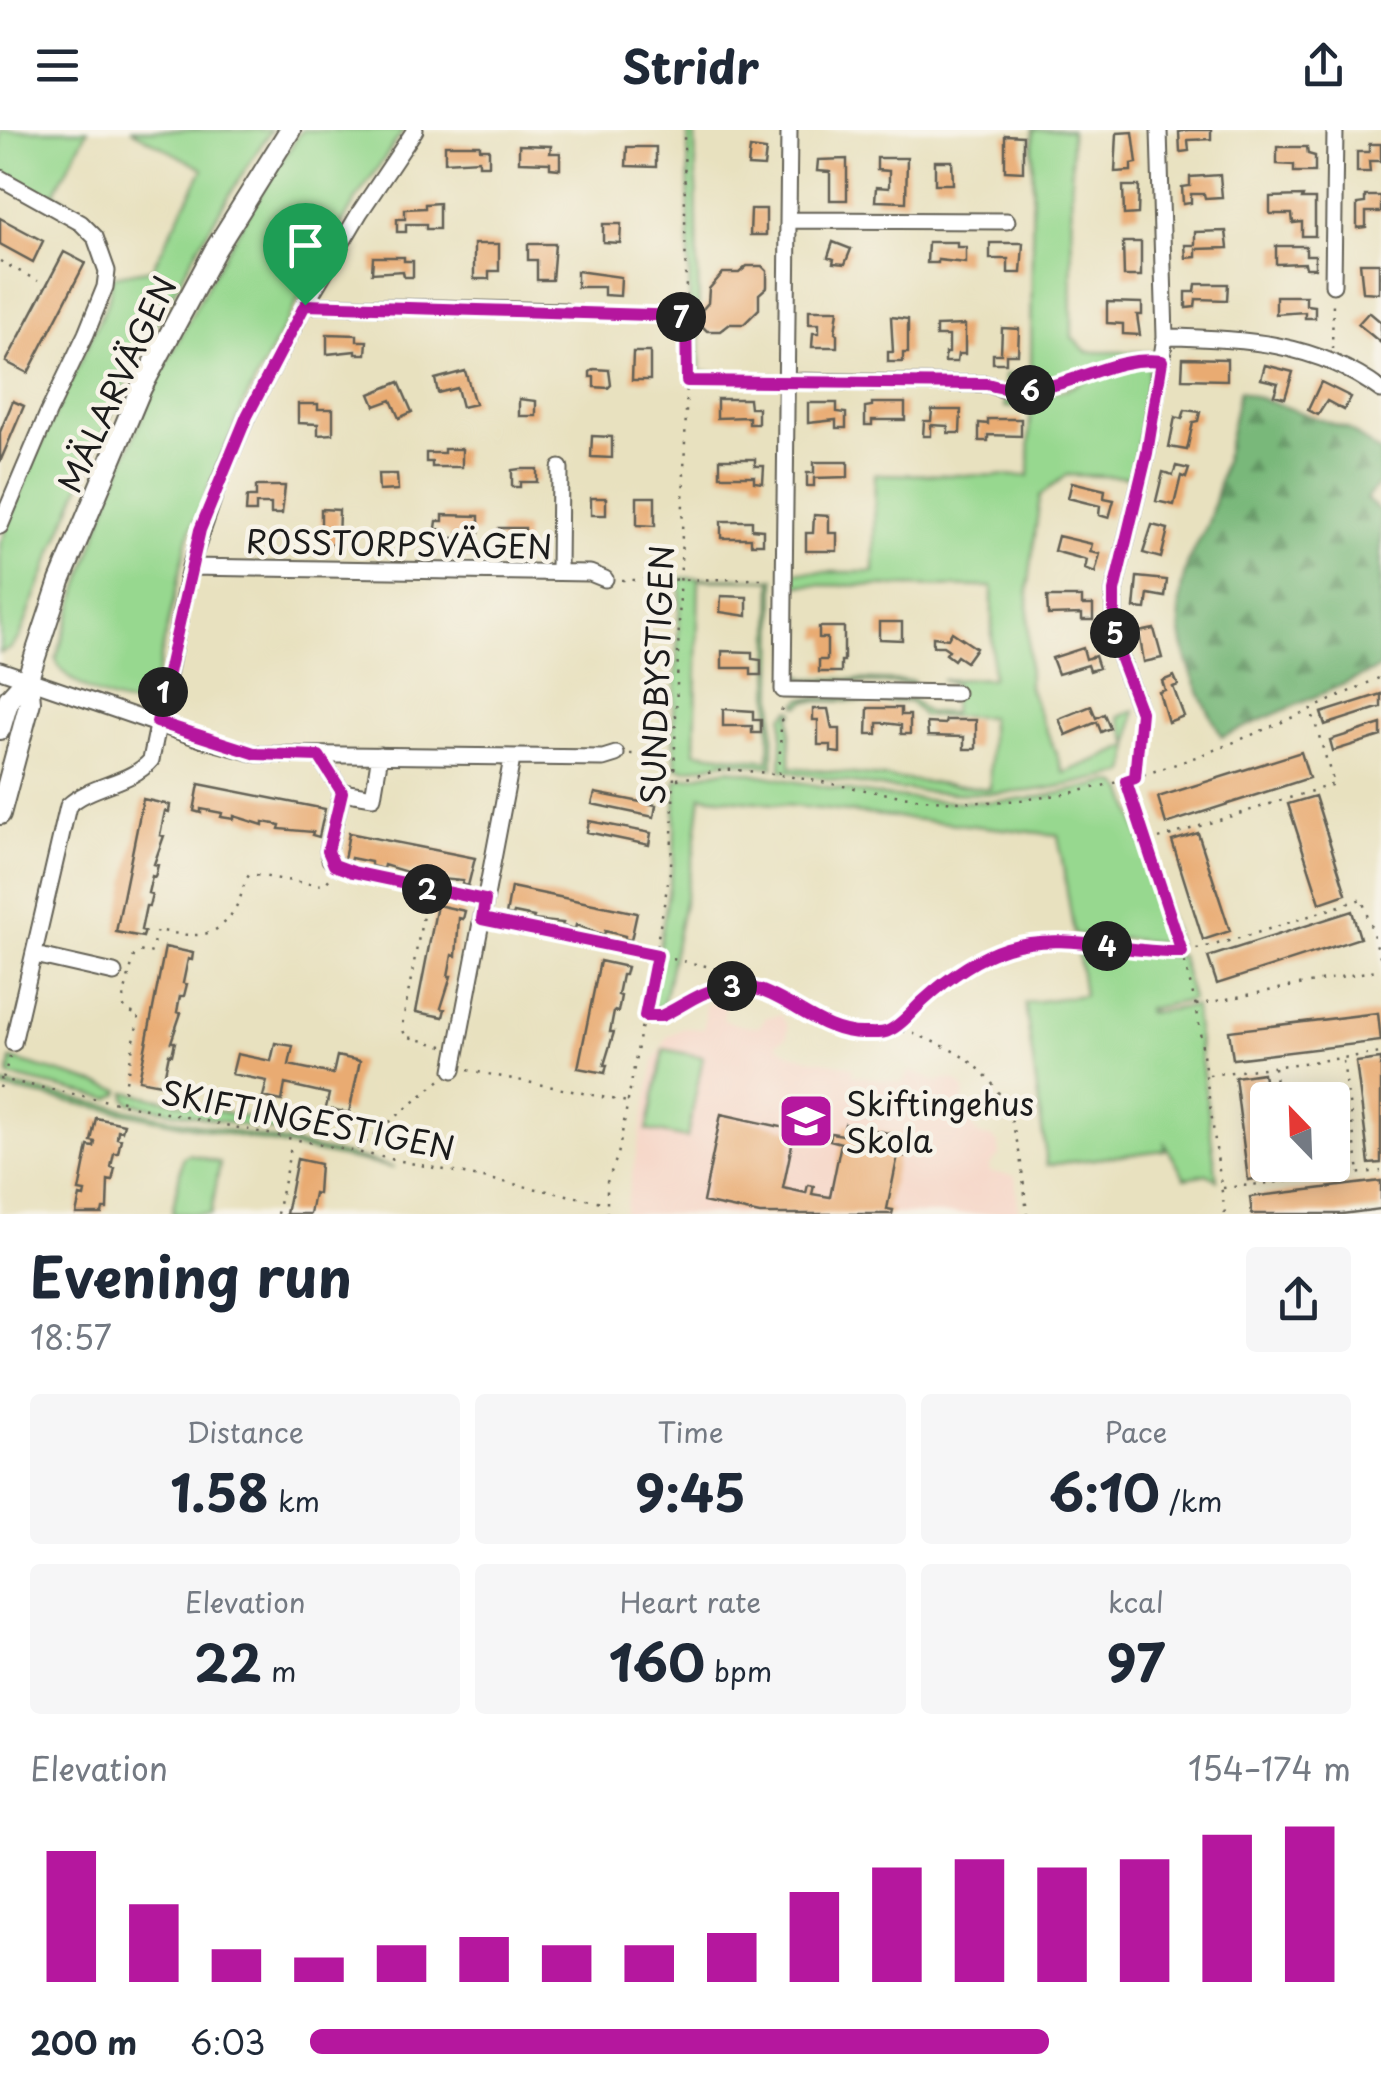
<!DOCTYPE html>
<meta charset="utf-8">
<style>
:root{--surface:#fff;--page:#f6f6f7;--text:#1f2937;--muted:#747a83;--accent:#b5179e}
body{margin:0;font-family:"Playpen Sans",sans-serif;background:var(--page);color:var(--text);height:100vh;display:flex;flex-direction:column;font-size:38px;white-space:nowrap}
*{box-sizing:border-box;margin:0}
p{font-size:32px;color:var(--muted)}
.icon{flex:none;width:55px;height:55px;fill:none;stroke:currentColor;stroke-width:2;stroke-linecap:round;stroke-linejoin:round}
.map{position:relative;height:1084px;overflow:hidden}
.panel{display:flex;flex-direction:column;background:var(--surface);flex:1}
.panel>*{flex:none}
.needle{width:65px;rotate:337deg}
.controls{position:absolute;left:1250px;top:952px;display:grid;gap:20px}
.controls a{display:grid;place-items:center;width:100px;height:100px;border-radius:10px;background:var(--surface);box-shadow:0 5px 25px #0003;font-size:50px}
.pin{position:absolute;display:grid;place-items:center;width:85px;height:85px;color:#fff;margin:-102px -42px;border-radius:50% 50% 50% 0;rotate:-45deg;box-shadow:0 0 10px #0007}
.pin .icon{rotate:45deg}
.km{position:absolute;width:50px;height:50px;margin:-25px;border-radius:50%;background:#222;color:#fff;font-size:28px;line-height:50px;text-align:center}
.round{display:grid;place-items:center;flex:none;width:105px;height:105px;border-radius:10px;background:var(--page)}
.headline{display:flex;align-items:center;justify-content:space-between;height:170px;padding:0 30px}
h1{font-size:55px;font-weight:700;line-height:75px}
.figures{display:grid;grid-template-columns:repeat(3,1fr);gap:15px;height:170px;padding:10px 30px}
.figures div{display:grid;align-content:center;border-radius:10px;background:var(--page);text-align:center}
.figures b{font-size:50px;font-weight:700}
.figures small{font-size:28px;font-weight:400}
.figures p{font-size:28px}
.chart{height:280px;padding:20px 30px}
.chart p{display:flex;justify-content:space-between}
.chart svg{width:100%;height:180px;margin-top:10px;stroke:var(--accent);stroke-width:6}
ul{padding:0 30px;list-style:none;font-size:32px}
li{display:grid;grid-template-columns:160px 120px 1fr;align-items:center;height:75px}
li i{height:25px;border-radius:12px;background:var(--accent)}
header{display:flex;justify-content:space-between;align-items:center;height:130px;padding:0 30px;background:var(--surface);font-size:45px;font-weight:700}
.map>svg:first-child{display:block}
.built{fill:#f6d2c3}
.grass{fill:#97d88f;stroke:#5a7a56;stroke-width:2.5;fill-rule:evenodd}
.forest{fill:url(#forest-firs);stroke:#4a6a4b;stroke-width:2.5}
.building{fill:#e9ab72}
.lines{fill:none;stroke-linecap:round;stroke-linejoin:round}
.minor-casing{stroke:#636155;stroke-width:19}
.major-casing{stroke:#636155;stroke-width:24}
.path{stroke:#636155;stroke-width:2.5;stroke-dasharray:2.5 8;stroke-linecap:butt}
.minor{stroke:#fff;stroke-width:15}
.major{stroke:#fff;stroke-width:20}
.route-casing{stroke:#fff;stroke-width:20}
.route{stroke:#b5179e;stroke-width:12}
.labels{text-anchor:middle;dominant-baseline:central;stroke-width:9;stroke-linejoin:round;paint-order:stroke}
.street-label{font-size:32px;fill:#1c1c1c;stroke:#f7f3e8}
.poi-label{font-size:32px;fill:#1c1c1c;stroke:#f7f3e8;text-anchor:start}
</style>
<header><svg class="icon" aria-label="menu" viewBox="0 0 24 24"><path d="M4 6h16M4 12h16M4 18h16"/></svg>Stridr<svg class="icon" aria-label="share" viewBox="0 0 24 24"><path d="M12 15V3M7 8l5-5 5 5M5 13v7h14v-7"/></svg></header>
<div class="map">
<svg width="1381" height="1084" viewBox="0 0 1381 1084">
<defs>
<pattern id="forest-firs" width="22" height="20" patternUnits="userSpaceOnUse" patternTransform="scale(2.5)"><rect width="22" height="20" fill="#79b87a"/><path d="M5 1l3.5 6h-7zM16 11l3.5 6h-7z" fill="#629563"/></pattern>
</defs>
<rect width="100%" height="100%" fill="#f7f3e8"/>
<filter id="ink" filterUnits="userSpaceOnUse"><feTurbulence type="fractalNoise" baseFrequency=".01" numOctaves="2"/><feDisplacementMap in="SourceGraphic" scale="20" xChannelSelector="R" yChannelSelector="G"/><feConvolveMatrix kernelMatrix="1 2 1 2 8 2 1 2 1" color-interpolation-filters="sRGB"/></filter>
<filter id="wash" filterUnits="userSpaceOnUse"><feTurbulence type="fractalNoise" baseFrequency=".0048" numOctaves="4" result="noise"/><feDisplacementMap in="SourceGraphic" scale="40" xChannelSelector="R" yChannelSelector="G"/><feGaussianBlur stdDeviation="2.25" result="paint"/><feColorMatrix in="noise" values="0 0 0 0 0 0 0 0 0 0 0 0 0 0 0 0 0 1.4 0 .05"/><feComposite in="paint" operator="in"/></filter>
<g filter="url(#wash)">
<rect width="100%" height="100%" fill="#e8e1bf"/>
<path class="built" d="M726,873L723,890L740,895L759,897L766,887L781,885L788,897L787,906L776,914L791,924L853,937L852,945L902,953L911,941L937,952L946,949L957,951L965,961L961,976L978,1005L991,1007L998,1013L1000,1024L989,1036L990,1042L1015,1046L1019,1084H624L655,930L668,906L684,898L704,899L706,874Z"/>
<path class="grass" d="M0,0H88L54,63L67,71L61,74L0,42Z
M131,0H271C165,158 86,329 20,507L10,519L0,523V414L34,330L108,171L113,146L152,139L203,39Z
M302,0H404L359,65L310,147L245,271L188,407L154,557L143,573C122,579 60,552 56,529C84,440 113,350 152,265C194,174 246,83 302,0Z
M688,0H695L700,242L777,246L690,248Z
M1033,0H1071L1072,208L1087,222H1152L1086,241L1066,255L1005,260V245H1031Z
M1149,232L1147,263L1132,347L1066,345L1040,366L1028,460L1029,558L1064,643L1130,616L1119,587L1135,580C1130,601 1131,621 1126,643C1091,649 1055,660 1019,662C939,668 860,656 781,640L783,586L791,579L794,582L790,586V637L990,659V587L923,586L910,572L806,571L800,576L796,574L803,568L912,569L926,582L952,583L955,554L941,550L992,548V457L794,455L792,535L804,548L914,551V554L804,551L790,539V449L794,442H874L875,344L1029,346L1030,277H1005V268L1066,260L1092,246Z
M681,448L775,449L773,637L729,631L684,640L676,637L673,602ZM699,449L772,450L769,631L695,622Z
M729,639C825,657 928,680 1026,669C1054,665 1081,659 1109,652L1118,654L1125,661L1177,814L1074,804L1058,705L701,666L694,723L663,876L649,878L674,727L676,650Z
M1077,815L1181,826L1192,870L1147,879V883L1194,876L1217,1050L1207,1044L1185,1048L1165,1014V1020L1047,1035L1025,873L1084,865Z
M664,919L703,927L687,1008L647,1000Z
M11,929L120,960L119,964L110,969L9,946Z
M4,954L352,1026L394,1038L2,958Z
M126,962L290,996L291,1005L130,973L126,968Z
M189,1024L220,1033L211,1084H172L183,1027Z"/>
<path class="forest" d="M1239,261L1348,299L1381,323V351L1366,369L1381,382V538L1222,607C1193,553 1167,501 1186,439C1191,421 1203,407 1209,390C1222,348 1230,304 1239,261Z"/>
<g id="blocks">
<path class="building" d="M1188,0H1211V9L1188,10L1189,21L1180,22L1179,2Z
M1133,2L1137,33L1131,34V41L1115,42L1117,3Z
M1005,5L1023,6V42L1005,41Z
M1369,14H1381V31H1369L1370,42H1357V22H1369Z
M445,15H480V19H489V35H479V30L445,32Z
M519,15L551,16L550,23H560V39L550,38V33L519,32Z
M627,17H656V37L626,36Z
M1277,17H1307L1308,24L1315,26V42H1294V35L1277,34Z
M750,18L766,20L764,37L748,36Z
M877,28H907L906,72L875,71L876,57L889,58V41L877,40Z
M847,29V70H830V42L817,41L818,30Z
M935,31H952L953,54H935Z
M1220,45L1222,67L1205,68L1204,64H1191V73L1183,74L1182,57L1190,56V47Z
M1123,56H1139L1138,84L1124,85Z
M1303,66L1302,69H1315V106H1302V92L1293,93L1292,84H1270V67Z
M1365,66H1381V82H1366V97L1357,98V74L1365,73Z
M439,73V99H426V94H406V102H397V89H405V79L425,78V74Z
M751,79H766V105H750Z
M0,88L43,111L33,132L0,114Z
M603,94H621L620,113L603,112Z
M1226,101L1228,118L1196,119V127L1186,128L1185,115H1195V102Z
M833,112L851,119L845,134L833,133L834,129L828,127Z
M928,112H957V117H966V133L938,130V133H927Z
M1123,112H1141V146H1124Z
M990,113H1023L1021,143H1008V129H990Z
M474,114H499V141H489V149H474Z
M528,114H555L552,150H537V130H528Z
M1276,116H1306V125H1315V138H1306L1305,133L1276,134Z
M64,122L85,133L28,243L6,232Z
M373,127H404V131H413V147H404L403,141L372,143Z
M1360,133H1379V163L1363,162Z
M747,136H762L767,141V157L759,164V179L744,194H730L721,201H707L701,195L702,180L708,173L709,159L723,143H739Z
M577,141L621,147L620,166L604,165V157H577Z
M1196,154H1228L1227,170L1196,169L1195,177L1186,178V162H1195Z
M1276,166H1306V175L1315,176V188H1305V182L1276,184Z
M1107,172L1142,173V185H1137L1140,205L1123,204V194L1107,193Z
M809,180H838L835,203L837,204V217H812L813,203H819V194H809Z
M1369,182L1381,192V213L1358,194Z
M891,187L908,189V223H903V232H888V222H893Z
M965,195V224H958L957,232H945V223H949V206H936V196Z
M1002,198L1019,199L1018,224H1006V233H993V224H1001Z
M327,204L357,205V211H367L366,224H356V221L327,224Z
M633,222H650V250H632Z
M1183,228L1227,229V250L1182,249Z
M1265,235L1293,242L1285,268L1274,265L1278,253L1261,249Z
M594,239L609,240L611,255L608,258L594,257V247H590V242Z
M465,241L475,274L462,277L457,258L438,263L435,249Z
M399,252L412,282L399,288L391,270L375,276L370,264Z
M1321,252L1351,267L1344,280L1327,271L1318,285L1308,280Z
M519,269L536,271V286H519Z
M717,269H749L750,278H758V294H749V287L717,288Z
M13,271L24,276L0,332V302Z
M808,273H837V282L846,283V298H836V290L808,293Z
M872,273H905V290H872V295H865V277L872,276Z
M298,274H318V279H333V304L318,305V294L298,293Z
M932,280H961L960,303H948V296L931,295V306H923L924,291H931Z
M1185,280L1200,282L1198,291L1193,292L1187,320L1169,317L1175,287L1182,289Z
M988,289H1021V306L988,305V311H979V293L988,294Z
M592,306L612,307V328L591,327Z
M444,319H462V337H432V332H426V323H444Z
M720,329H755V336H764L763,353L754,352V346H720Z
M814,332H848V347L814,348V356H807V343H814Z
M1176,336L1189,339L1186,348L1181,346L1174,375L1156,371L1163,342L1173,345Z
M520,339H537V352H520V357H512V340Z
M378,344H397L398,360L379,361Z
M1072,352L1105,360L1104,368L1114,370L1109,388L1099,385L1100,376L1068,368Z
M256,356H285L282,384H271V374H256V382H246L247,367H256Z
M637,367H655V396L637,395Z
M591,368H606V385H591Z
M321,379L339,380L338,414H321Z
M443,385L479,386V403L466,402L458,403V408H449L448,403L436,398L437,391H443Z
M814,385L829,386V403H837V421H806V403H813Z
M721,391H752V399L763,400V414H751V408H721Z
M1152,395L1168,399L1161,428L1143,423Z
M499,398H525V417L499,416Z
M1058,406L1092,414L1090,422L1100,424L1095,443L1085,439L1087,430L1054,421Z
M1137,447L1167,450L1165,467L1148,464L1146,479L1134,478Z
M721,466L747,467V486L720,482Z
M1047,467H1082V475H1093V490H1082V484L1048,485Z
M879,492H902V510L879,509Z
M819,497H844V531H841V542H819V530H827V508H819Z
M1154,499L1162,528L1144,532L1139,502Z
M952,502L976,518L966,532L957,526L954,530L946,524L949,520L943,516H933V507L948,509Z
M1083,518L1086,529L1095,526L1099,538L1090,541L1088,535L1058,544L1052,528Z
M722,521L752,522V529L761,530V545H751V538H722Z
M1174,546L1178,555L1173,557L1184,586L1168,592L1159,562L1165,560L1162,551Z
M1381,564V577L1325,595L1321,583Z
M1091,576L1096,588L1104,584L1110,598L1101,602L1097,592L1066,605L1059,589Z
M868,578H901V585H910V604H901V595L884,593H877V604H867Z
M723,579L753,581V590H761V603H752V596H723Z
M813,579H828L832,599H840V623L831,622V615H818V590H813Z
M946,590H976V619H964V607L928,606L927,593L945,594Z
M1381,594V606L1333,621L1330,610Z
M1301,622L1309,648L1166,694L1158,667Z
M199,654L325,679L319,707L312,705L313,702L279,699L280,695L263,692V695L234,686V689L221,687L222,683L201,679V683L194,681Z
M595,663L656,675L654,687L592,674Z
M1315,666L1346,764L1320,773L1288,674Z
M143,669L170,675L169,682L165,681L160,705L164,706L154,734L158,735L155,747L152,746L148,763L152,764L149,776H146L141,800L145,801L143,807L116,802Z
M589,691L651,703L649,715L587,702Z
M349,703L475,728L468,756L462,754L463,751L429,748L430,744L413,741V744L384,735L383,739L371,736V732L351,728L350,732L344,730Z
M1198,703L1230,801L1203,810L1172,711Z
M511,757L637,783L631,810L625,809V806L605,801L604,805L576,795L575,799L562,796L563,793L533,790L534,787L514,783L513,786L506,785Z
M437,775L465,781L463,789L459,788L456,826L452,825L448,846H451L441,878L445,879L443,887L416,882Z
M1352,781L1360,808L1217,854L1208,827Z
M165,817L193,823L192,830L188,829L183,853L187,854L184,866H180L177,882L181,883L171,912H175L172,925L169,924L164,948L168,949L166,955L139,950Z
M600,831L627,837L625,845H622L618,865L621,866L618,882L614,881L610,902H614L604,935H607L605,943L578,938Z
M1378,883L1381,911L1233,929L1229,901Z
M275,913L293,916L289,935L333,944L337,926L360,931L349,983L326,978L329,964L285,954L282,971L263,967L267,951L232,944L237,924L271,931Z
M1381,929V1033L1369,1034L1356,932Z
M1263,943L1268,979V1035H1275L1276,1046L1248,1050L1235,947Z
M721,984L795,1000L783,1058L806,1063L808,1055L814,1056L812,1064L830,1067L841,1013L830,1010L831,1003L843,1005L845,994L902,1006L900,1017L905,1018L904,1026L898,1025L887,1079L893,1080L892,1084H760L703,1072Z
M96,988L124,994L122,1001L118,1000L117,1008L121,1009L118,1023H114L111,1037L115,1038L112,1051L108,1050L107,1079H103L102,1084H76L80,1066L84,1067L85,1062L79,1061L88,1016L94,1017L95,1012L91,1011Z
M297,1029L320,1034L318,1064L314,1063L310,1084H286Z
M1381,1051V1079L1342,1084H1252L1250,1067Z"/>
</g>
</g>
<g filter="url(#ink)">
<use href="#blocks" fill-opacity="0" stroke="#636155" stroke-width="2.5"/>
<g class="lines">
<g class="minor-casing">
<path id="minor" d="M789,0L783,560L956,563
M0,48L81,93L95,107L107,141L105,157L86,204L48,283L0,396
M788,90L1007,91
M1333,155L1335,0
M305,175L564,181
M1165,207C1242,208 1316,212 1381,260
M787,251L987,254L1006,260
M190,437L590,443L605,449
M559,442L560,338
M0,540L201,609L257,624L603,628L616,624
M1139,577L1119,524L1114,494V461L1147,323L1165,207L1159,0
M319,626L342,662L373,667L380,625
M337,736L330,729L328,721L342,662
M35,825L114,843
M13,913L68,676C91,654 131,654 151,630L190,437L218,355L247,286L305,175L360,82L415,0
M453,940L512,629"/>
</g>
<g class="major-casing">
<path id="major" d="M0,599L9,569L28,548L60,451L141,258L215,120L290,0
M0,684L30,572L28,548"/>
</g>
<path class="path" d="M0,131L38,151
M578,184L685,186
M1332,219L1333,172
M689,251L771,250
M1022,260C1065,260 1103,237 1145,230
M622,450L768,449
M630,624L672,625
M779,644L782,572
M1134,645L1139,593
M677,649C697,648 717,638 737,640C813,646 886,669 962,672C1109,676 1250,607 1381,547
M1127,652L1182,822L1197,880L1225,1084
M1149,712L1334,654L1311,580
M352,742L428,759
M498,793L711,837L725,843L729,856
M1196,875L1381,839
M646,886C678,888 702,856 738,856C776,855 801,887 835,898C858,906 879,898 902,901C915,903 927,909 938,914C1015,945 1019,1010 1027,1084
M888,901C955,847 995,803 1089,813C1120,817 1155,827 1187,821C1243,810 1306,786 1362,769L1381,829
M443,916L405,906L402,896L428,759L469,767
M1343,931L1359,1042
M1274,937L1278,970
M468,940L627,972
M1209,945L1381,923
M0,949L606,1073
M0,958L10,926
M122,972L139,885L126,881L122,873L134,826L139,821L150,824L157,800C193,807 218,813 238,773C243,763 243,752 250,744L316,755L325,754L331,747
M357,1019L443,948
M1285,1035L1287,1050
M1223,1058L1381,1041
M277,1084L292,1012
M607,1084V1052L618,1025L671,736L687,251L684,0"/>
<use href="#minor" class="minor"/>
<use href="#major" class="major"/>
</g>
</g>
<g class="lines" filter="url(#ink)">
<g class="route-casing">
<path id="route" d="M305,175L686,186L687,251L987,254C1057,276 1097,224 1162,231L1147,323L1114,461V494L1119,524L1141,582L1135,648L1126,651L1182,822C1124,824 1065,800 1007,818C975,828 947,849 923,871C913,880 901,896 888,901C883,904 872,903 865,903C809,905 774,842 716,859C696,864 680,878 661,886H645L657,825L482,789L485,770L353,742L334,735L328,721L342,662L319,626L257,624L157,592L200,400L247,286Z"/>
</g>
<use href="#route" class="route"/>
</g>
<defs>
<g id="school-square" transform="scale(2.875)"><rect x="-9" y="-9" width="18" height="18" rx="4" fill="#b5179e" stroke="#f7f3e8"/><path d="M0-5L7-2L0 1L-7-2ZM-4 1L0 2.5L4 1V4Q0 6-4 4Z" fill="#fff"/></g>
</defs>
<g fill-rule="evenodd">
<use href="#school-square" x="806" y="991"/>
</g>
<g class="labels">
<g class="street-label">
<text transform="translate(116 254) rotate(-65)">MÄLARVÄGEN</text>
<text transform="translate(399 413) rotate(1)">ROSSTORPSVÄGEN</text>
<text transform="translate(656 545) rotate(-88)">SUNDBYSTIGEN</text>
<text transform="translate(308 989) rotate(11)">SKIFTINGESTIGEN</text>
</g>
<g class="poi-label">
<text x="845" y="973">Skiftingehus<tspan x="845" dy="37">Skola</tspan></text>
</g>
</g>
</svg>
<div class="controls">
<a><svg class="needle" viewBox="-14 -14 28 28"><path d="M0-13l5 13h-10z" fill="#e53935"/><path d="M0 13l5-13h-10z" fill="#747a83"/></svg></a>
</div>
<div class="pin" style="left:305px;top:175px;background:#1e9e55"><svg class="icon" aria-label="arrive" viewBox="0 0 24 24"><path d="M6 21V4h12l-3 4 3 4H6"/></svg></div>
<b class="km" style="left:163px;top:562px">1</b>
<b class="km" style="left:427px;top:759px">2</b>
<b class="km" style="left:732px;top:856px">3</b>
<b class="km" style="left:1107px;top:816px">4</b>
<b class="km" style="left:1115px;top:503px">5</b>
<b class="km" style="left:1030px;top:260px">6</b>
<b class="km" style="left:681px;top:187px">7</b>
</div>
<section class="panel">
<div class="headline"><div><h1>Evening run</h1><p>18:57</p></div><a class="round"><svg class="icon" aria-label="share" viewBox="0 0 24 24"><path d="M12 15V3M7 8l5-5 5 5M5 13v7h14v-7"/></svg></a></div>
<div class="figures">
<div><p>Distance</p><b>1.58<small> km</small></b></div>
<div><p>Time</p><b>9:45</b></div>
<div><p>Pace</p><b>6:10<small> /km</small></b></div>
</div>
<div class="figures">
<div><p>Elevation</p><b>22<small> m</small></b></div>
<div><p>Heart rate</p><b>160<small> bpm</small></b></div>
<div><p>kcal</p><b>97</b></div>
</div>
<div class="chart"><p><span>Elevation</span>154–174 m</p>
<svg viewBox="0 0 160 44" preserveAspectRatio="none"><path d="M5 44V12M15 44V25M25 44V36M35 44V38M45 44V35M55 44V33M65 44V35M75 44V35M85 44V32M95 44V22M105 44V16M115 44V14M125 44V16M135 44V14M145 44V8M155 44V6"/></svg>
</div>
<ul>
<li><b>200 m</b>6:03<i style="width:71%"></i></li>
</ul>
</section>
